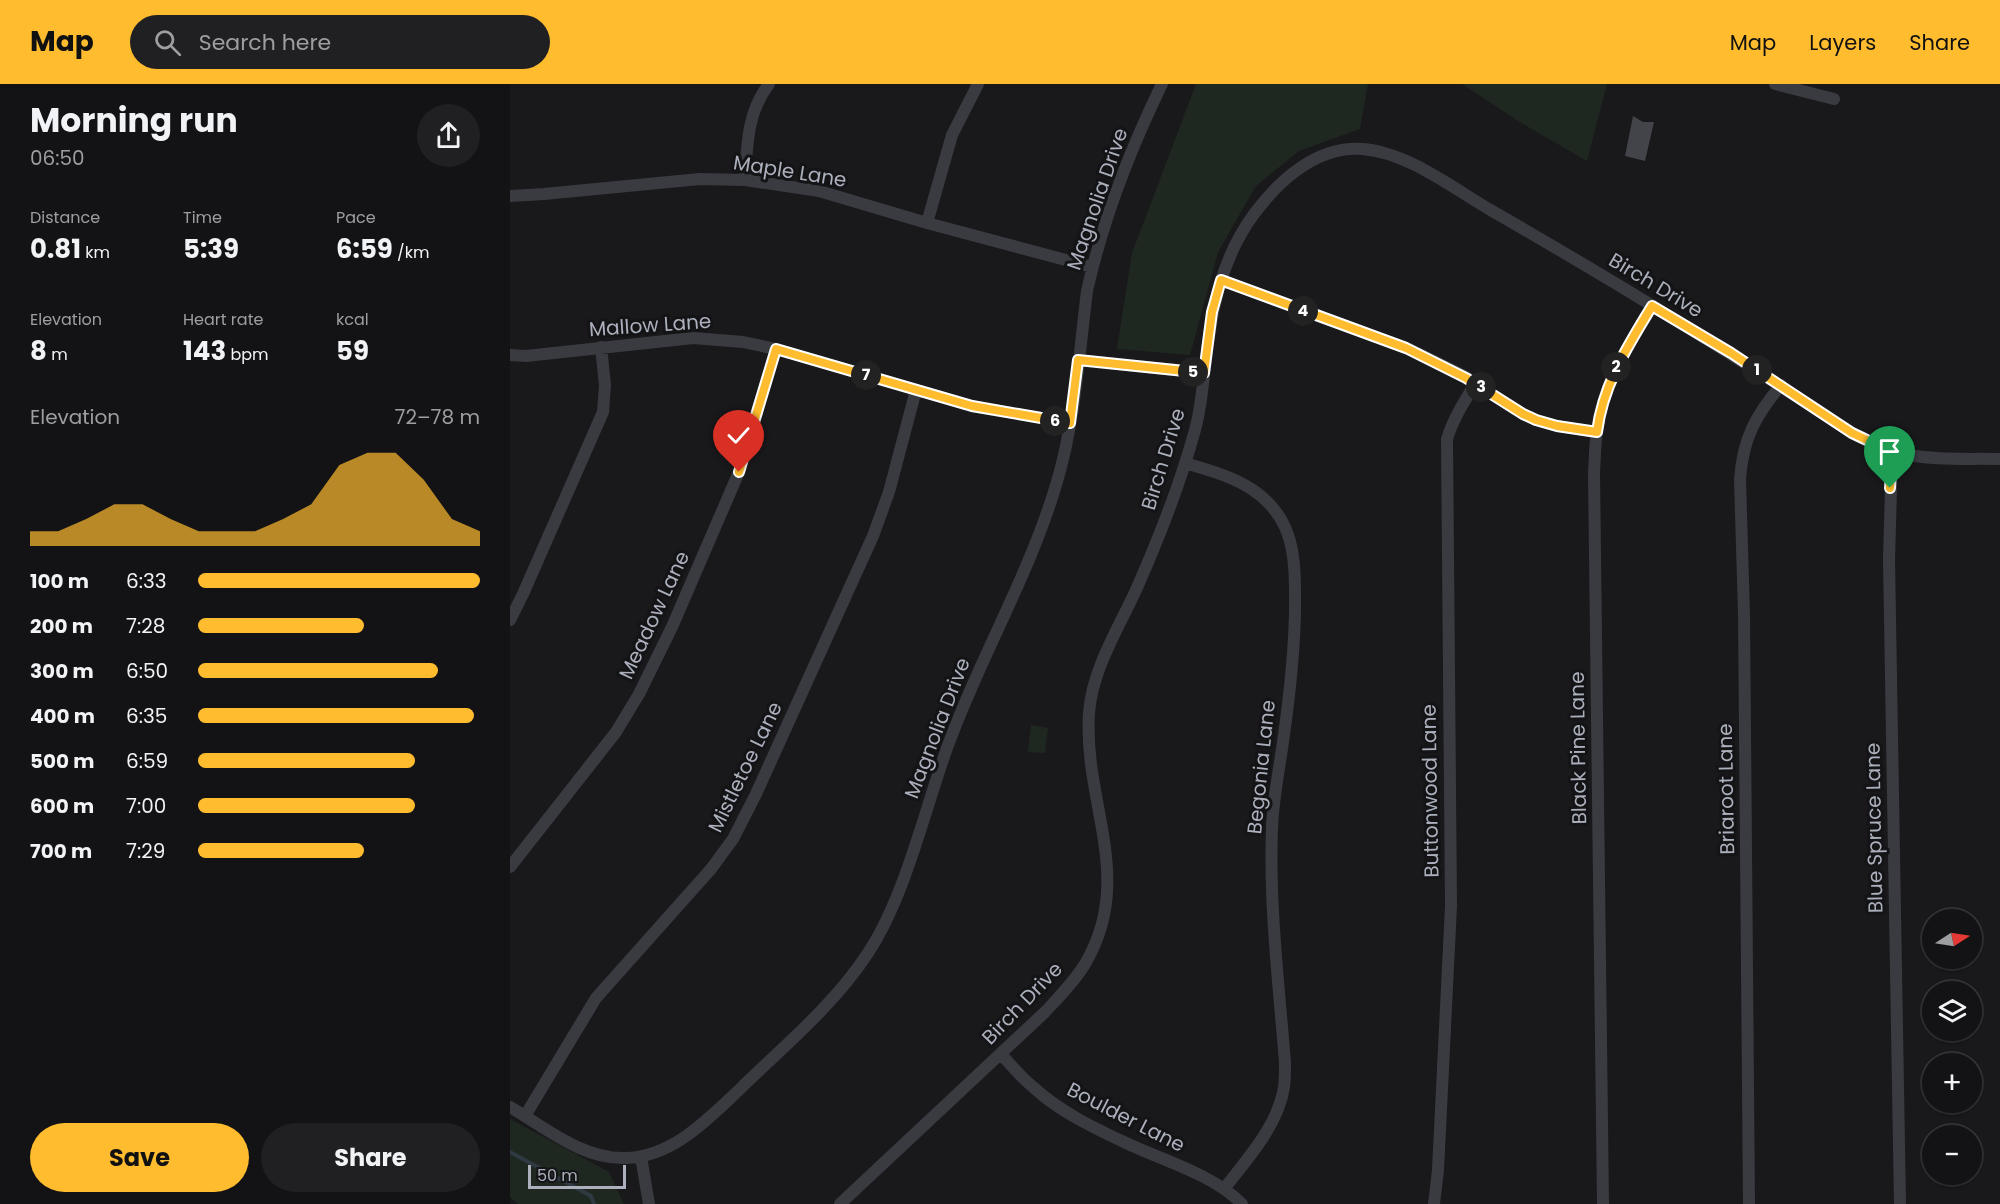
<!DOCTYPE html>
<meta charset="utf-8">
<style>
:root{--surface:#131315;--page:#202022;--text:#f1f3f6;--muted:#9d9ea0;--line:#323234;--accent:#ffbc2e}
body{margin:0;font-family:Poppins,sans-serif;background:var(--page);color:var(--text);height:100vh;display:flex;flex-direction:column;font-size:22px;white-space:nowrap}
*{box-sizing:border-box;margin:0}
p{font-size:20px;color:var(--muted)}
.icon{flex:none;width:33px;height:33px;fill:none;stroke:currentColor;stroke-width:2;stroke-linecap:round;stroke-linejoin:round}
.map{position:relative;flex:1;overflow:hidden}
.side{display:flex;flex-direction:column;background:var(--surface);width:510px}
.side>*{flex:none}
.needle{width:39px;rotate:78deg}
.fabs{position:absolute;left:1412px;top:825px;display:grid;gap:12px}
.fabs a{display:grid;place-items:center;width:60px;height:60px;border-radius:50%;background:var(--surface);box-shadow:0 2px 4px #0004,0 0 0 2px var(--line);font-size:30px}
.scale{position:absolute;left:18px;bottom:15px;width:98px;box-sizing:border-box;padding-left:6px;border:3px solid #abb0bc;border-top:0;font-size:16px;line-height:21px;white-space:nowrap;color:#abb0bc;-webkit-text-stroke:4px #141417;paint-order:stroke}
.pin{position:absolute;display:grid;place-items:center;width:51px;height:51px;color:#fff;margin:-62px -26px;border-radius:50% 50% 50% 0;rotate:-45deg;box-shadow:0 0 6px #0007}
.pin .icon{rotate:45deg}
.km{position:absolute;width:30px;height:30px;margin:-15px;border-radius:50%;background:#222;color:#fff;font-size:16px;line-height:30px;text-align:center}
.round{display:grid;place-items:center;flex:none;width:63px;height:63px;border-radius:32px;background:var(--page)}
.head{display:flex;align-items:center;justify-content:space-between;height:102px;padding:0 30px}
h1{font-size:33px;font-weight:700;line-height:45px}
.metrics{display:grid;grid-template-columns:repeat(3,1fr);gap:9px;height:102px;padding:6px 30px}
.metrics div{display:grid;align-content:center}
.metrics b{font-size:26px;font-weight:700}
.metrics small{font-size:16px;font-weight:400}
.metrics p{font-size:16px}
.chart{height:168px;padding:12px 30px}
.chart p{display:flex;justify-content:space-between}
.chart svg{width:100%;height:108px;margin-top:6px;fill:var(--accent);opacity:.7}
.button{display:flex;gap:12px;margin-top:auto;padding:12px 30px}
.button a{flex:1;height:69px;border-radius:36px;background:var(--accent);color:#111;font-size:24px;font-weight:700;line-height:69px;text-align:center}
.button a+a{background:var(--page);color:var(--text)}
ul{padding:0 30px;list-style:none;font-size:20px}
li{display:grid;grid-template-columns:96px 72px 1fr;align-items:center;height:45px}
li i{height:15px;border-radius:8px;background:var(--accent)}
header{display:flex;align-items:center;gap:36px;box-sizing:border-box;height:84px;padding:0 30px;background:var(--accent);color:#111}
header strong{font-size:28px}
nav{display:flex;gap:33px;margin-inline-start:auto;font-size:21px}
.search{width:420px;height:54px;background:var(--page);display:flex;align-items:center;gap:15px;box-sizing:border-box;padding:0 21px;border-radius:33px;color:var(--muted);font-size:22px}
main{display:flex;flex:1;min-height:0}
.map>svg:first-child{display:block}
.green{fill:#1f2820}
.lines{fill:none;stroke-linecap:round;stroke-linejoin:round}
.stream{stroke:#2e3941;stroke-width:4}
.building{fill:#434449}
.minor{stroke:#3a3b41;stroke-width:12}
.route-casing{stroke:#fff;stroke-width:12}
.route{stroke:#ffbc2e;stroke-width:8}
.labels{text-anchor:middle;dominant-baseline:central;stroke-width:6;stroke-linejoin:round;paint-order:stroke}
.street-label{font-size:20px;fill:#abb0bc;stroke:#141417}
</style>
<header>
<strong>Map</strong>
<div class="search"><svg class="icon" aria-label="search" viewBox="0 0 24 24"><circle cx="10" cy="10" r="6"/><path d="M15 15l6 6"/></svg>Search here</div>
<nav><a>Map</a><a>Layers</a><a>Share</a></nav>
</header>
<main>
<section class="side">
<div class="head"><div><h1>Morning run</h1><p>06:50</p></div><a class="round"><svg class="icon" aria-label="share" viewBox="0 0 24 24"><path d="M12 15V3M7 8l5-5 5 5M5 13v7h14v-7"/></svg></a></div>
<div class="metrics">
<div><p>Distance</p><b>0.81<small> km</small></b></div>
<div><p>Time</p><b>5:39</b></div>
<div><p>Pace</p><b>6:59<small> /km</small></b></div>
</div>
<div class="metrics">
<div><p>Elevation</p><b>8<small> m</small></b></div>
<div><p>Heart rate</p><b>143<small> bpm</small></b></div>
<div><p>kcal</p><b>59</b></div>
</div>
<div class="chart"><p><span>Elevation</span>72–78 m</p>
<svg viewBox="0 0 160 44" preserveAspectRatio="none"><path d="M0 44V38L10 38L20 33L30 27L40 27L50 33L60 38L70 38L80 38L90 33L100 27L110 11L120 6L130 6L140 17L150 33L160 38V44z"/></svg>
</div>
<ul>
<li><b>100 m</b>6:33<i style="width:100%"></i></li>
<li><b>200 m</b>7:28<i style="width:59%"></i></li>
<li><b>300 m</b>6:50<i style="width:85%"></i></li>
<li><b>400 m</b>6:35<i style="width:98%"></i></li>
<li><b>500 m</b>6:59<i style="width:77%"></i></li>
<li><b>600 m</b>7:00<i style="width:77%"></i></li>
<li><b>700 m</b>7:29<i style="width:59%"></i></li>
</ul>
<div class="button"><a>Save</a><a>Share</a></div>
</section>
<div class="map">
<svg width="1490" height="1120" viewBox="0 0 1490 1120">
<rect width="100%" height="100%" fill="#19191c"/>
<path class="green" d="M686,0H858L850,45L789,67L746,102L708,168L680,271L607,265L622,169Z
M952,0H1097L1077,77L1013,40Z
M521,641L538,644L535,669L518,668Z
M0,1035L99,1088L114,1120H8L0,1113Z"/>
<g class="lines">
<path class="stream" d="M0,1068L81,1112L84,1120"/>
</g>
<path class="building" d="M1123,32L1133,38H1144L1135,77L1115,72Z"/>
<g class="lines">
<path class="minor" d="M1265,0L1324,15
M235,96C237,62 237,28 259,0
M0,112L34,110L190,95L235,96L309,107L417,139L582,183
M417,139L442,51L468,0
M711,196L899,265L956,293L1013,330L1026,336L1047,342L1087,348
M0,271L16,272L183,254L233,258L266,265L462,322L560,339
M569,276L694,289
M1382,368L1379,476L1390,1120
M675,379C716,391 756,402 775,443C784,463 785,487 785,509C786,559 780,609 773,658C769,687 763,715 762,744C759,822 769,901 775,979C775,987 775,995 774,1003C768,1042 737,1075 714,1105
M0,536L13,510L93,328L95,301L91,263
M0,783L106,648L129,610L162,543L229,388L266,265
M491,970C501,981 511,993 523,1003C549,1027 582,1043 614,1058C651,1076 703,1090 732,1120
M0,1023C36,1044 72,1075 115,1074C163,1073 198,1035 231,1004C275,961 324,921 358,869C395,813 414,728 437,664C469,575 519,492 546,401C565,339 569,271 577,207C593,135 620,66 652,0
M15,1032L86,914L201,785L223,755L246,710L363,452L379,408L406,306
M131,1073L139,1120
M330,1120L535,928C549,913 564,898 575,880C626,794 573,719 579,629C582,586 608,545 626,506C649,454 670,401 685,346C691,325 692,305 695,284C701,229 710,176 744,130C769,96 807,62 852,65C898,68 945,106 984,128C1106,198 1225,271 1342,349C1399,380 1429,374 1490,375
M924,1120L928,1086L941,822L937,355C943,335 954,318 965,300
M1093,1120L1084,389C1085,373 1085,355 1088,339C1096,295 1120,259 1142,222
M1239,1120L1234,530L1230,395C1233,355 1245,332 1271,301"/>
</g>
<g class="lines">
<g class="route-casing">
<path id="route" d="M229,388L266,265L462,322L560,339L568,276L694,289L702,228L711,196L896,264L956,294L1013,330L1026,336L1047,342L1087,348C1093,300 1118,262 1142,222L1221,269L1342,349L1382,368L1380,404"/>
</g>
<use href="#route" class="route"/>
</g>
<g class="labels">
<g class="street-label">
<text transform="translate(280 87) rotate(9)">Maple Lane</text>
<text transform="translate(587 115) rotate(-71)">Magnolia Drive</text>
<text transform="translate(1146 201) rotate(31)">Birch Drive</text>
<text transform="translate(140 241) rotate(-4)">Mallow Lane</text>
<text transform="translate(653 375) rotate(-73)">Birch Drive</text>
<text transform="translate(144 531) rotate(-65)">Meadow Lane</text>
<text transform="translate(427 644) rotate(-69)">Magnolia Drive</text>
<text transform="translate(1068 664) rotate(-91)">Black Pine Lane</text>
<text transform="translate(235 683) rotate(-64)">Mistletoe Lane</text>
<text transform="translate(751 683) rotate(-84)">Begonia Lane</text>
<text transform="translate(1216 705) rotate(-91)">Briaroot Lane</text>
<text transform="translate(920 707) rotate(-91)">Buttonwood Lane</text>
<text transform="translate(1364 744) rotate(-91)">Blue Spruce Lane</text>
<text transform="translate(512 919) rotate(-46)">Birch Drive</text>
<text transform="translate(616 1033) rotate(27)">Boulder Lane</text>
</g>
</g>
</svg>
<div class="fabs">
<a><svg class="needle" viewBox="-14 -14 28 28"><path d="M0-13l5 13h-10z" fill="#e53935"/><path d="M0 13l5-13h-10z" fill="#9d9ea0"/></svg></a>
<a><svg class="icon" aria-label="layers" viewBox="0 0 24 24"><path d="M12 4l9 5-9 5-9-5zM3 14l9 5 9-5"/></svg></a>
<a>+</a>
<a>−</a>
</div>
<div class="scale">50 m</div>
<div class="pin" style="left:1380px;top:404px;background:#1e9e55"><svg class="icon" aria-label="arrive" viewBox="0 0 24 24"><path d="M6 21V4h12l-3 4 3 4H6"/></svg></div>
<div class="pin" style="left:229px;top:388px;background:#d93025"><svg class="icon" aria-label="check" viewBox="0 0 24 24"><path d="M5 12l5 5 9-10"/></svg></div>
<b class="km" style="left:1247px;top:286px">1</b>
<b class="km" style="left:1106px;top:283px">2</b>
<b class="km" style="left:971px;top:303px">3</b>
<b class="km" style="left:793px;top:227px">4</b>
<b class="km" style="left:683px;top:288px">5</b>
<b class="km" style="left:545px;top:337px">6</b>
<b class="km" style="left:356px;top:291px">7</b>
</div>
</main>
